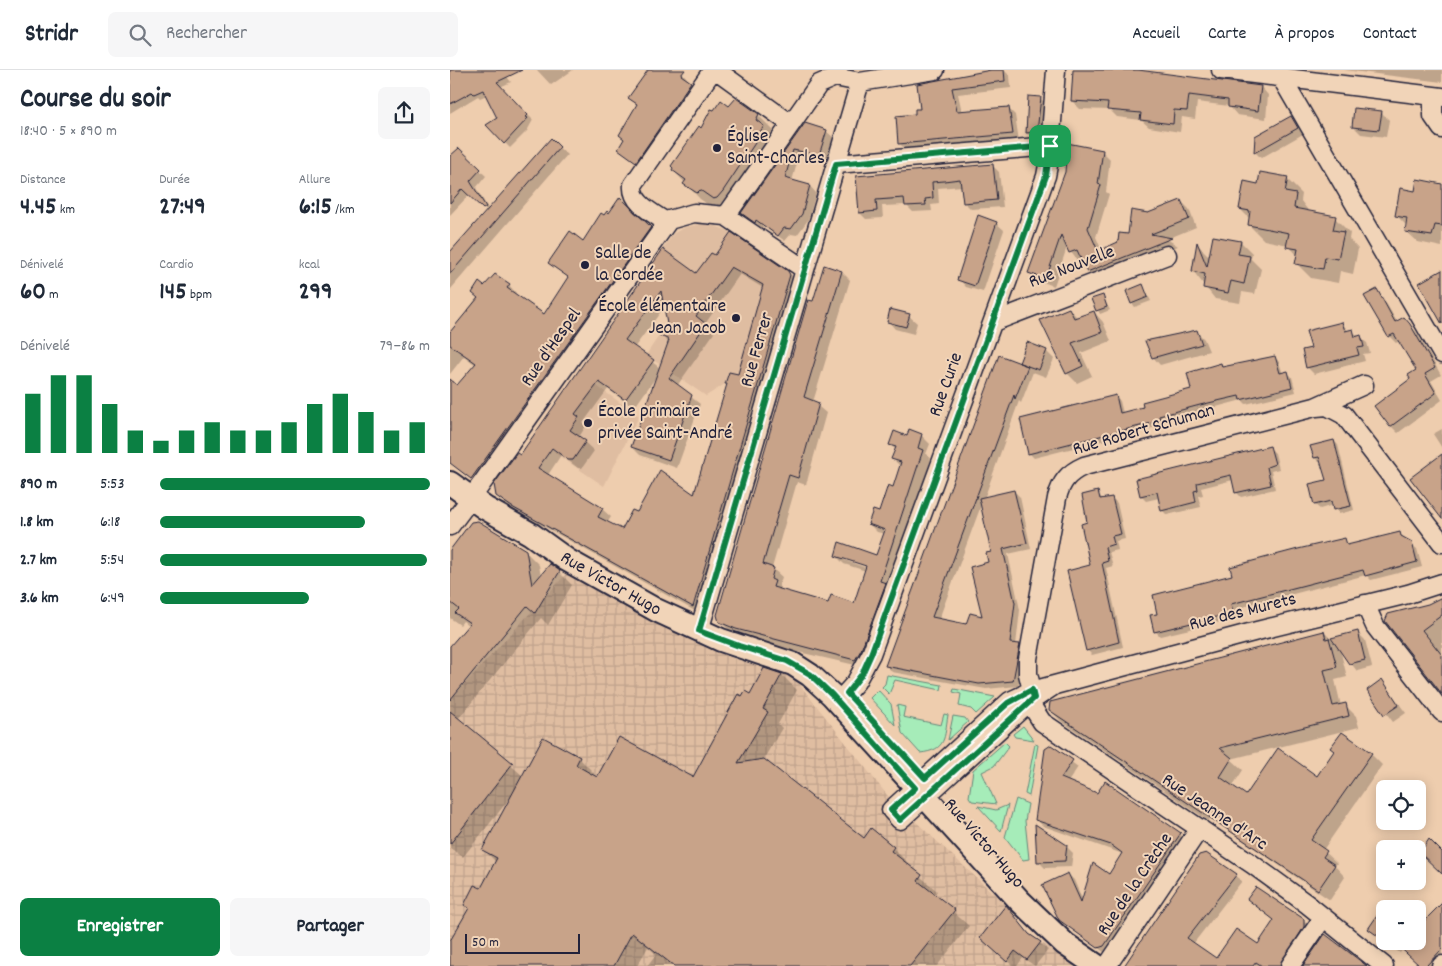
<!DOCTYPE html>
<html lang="fr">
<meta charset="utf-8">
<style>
:root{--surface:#fff;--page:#f6f6f7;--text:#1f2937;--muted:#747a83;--line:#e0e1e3;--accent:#0b8043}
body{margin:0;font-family:Dekko,sans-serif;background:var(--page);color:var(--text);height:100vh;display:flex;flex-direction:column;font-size:19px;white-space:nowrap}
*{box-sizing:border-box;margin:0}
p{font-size:16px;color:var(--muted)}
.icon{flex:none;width:28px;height:28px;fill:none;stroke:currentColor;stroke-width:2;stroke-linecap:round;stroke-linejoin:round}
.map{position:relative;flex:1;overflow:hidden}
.sheet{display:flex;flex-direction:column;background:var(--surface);width:450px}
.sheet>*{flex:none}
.buttons{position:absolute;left:926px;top:710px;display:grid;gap:10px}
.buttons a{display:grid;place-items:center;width:50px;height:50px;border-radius:8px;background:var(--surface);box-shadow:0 2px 12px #0003;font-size:25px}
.scale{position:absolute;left:15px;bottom:12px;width:115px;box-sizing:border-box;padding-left:5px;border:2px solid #22223b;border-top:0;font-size:14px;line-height:18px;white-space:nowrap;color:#22223b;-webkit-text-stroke:4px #f1d4b8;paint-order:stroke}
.pin{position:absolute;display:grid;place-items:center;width:42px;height:42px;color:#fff;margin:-21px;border-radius:10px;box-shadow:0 2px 8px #0006}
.round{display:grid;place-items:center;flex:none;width:52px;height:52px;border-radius:8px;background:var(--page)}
.headline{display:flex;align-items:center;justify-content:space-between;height:85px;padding:0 20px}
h1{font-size:28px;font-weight:700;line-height:38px}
.metrics{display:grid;grid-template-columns:repeat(3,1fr);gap:8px;height:85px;padding:5px 20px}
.metrics div{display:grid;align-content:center}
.metrics b{font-size:25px;font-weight:700}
.metrics small{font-size:14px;font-weight:400}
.metrics p{font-size:14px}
.chart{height:140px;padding:10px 20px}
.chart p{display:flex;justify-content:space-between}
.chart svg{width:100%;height:90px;margin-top:5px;stroke:var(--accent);stroke-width:6}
.action{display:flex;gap:10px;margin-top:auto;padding:10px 20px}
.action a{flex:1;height:58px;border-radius:8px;background:var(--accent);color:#fff;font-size:20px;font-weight:700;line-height:58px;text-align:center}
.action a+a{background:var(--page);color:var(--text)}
ul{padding:0 20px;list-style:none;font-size:16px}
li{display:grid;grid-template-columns:80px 60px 1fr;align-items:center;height:38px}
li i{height:12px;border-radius:6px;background:var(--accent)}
header{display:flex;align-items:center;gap:30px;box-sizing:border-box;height:70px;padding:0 25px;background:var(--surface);border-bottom:1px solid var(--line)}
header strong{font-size:24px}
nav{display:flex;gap:28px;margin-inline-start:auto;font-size:18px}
.search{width:350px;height:45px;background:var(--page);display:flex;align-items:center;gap:12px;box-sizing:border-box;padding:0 18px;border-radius:8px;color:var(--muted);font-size:19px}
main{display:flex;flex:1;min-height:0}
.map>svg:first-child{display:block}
.built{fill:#dfbda1}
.industrial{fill:url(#industrial-grid)}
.green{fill:#a6ecb9;stroke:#64877a}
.shadow{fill:#0003;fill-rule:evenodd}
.building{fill:#c8a389;stroke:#22223b;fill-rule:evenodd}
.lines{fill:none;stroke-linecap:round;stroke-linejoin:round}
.minor-casing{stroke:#22223b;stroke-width:21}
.major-casing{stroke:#22223b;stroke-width:26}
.minor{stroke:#f1d4b8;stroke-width:18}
.major{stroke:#f1d4b8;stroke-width:22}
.route-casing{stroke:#fff;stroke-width:10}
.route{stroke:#0b8043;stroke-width:6}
.poi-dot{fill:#22223b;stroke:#f1d4b8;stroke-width:2}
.labels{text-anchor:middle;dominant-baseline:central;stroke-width:4;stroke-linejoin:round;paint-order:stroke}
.poi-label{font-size:19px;fill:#22223b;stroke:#f1d4b8;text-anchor:start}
.street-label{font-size:19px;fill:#22223b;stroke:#f1d4b8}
</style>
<header>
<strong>Stridr</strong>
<div class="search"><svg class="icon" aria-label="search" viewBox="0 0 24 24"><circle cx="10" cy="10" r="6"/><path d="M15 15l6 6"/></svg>Rechercher</div>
<nav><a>Accueil</a><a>Carte</a><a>À propos</a><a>Contact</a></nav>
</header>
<main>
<section class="sheet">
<div class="headline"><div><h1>Course du soir</h1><p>18:40 · 5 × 890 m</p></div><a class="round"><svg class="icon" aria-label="share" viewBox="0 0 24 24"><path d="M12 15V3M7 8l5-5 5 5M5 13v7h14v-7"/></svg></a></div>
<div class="metrics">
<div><p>Distance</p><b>4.45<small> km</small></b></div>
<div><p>Durée</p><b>27:49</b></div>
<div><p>Allure</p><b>6:15<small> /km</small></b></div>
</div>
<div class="metrics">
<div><p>Dénivelé</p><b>60<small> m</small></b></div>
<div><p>Cardio</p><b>145<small> bpm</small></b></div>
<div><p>kcal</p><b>299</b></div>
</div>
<div class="chart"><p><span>Dénivelé</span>79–86 m</p>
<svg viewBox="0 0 160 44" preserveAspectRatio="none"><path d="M5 44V15M15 44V6M25 44V6M35 44V20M45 44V33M55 44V38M65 44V33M75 44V29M85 44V33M95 44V33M105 44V29M115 44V20M125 44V15M135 44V24M145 44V33M155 44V29"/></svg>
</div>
<ul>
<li><b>890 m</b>5:53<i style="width:100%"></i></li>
<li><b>1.8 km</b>6:18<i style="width:76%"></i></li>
<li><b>2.7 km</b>5:54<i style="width:99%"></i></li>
<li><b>3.6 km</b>6:49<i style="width:55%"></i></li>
</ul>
<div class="action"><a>Enregistrer</a><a>Partager</a></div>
</section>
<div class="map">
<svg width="992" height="896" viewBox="0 0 992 896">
<defs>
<pattern id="industrial-grid" width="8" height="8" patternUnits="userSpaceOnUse" patternTransform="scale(1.25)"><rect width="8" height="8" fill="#dfbda1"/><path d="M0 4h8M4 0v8" fill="none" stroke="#bfa28c"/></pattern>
</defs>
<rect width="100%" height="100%" fill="#eecdae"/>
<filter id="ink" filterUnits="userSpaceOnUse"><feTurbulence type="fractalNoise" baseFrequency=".02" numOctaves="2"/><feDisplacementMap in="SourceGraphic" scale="10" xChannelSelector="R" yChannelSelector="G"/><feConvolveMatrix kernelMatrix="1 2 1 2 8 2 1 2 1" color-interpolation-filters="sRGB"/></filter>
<g filter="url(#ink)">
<path class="built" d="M251,154L265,156L281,162L291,198L304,178L338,200L340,205L306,322L275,314L256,326L196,285L225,242L187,216L224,163L236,157Z
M127,302L189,346L154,416L105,383L106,378L85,363Z"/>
<path class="industrial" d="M116,504L161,529L285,589L339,601L437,725L557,836L579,864L625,896H0V630Z"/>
<path class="green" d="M437,605L492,615L491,620L445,610L439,624L432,617L435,614Z
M504,619L545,627L526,644L521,639L509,636L511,624L503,622Z
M428,620L441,634L445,655L420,628Z
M447,635L455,637L453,647L491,655L494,644L498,645C494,668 497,680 470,683L452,663Z
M503,646L515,648L518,652L498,670Z
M573,656L584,670L565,667L563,664Z
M555,672L559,676L544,696L532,702L546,734L522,731L519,727L523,700Z
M585,674L588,675L579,726L575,724Z
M566,729L578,734L575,751L579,789L573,790L555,767Z
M558,735L551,761L528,736L546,740Z"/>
<path class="shadow" d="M0,0H52L61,12L50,17L83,50L77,61L60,78L38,56L49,48L37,25L30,28L28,26L0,43Z
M87,0H123L101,15Z
M210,0H230L248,21L194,98L170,78L175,70L188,36L180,28Z
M550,0H554L560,6L561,18L508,24L512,42L558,38L565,45L569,71L456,80L449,73L472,40L468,15Z
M638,0H677L811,17L818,25L816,49L787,45L779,36L747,32L745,49L732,47L730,62L699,57L691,50L667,47L660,40L630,39L622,31Z
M894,0H992V12Z
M579,28H590L598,36L594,69L584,70L577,63Z
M279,38L308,45L323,60L321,65L328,72L279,144L266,134L263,138L250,129L223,100L252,60Z
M931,42L939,50L936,67L911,64L903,56Z
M841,48L853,64L811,88L805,82Z
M355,54L376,61L383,67L376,91L349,86L342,111L360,116L366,123L358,150L347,165L341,164L335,171L313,156L312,158L293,143Z
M101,70L117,85L0,220V184L38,142L19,125L0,145V87L8,80L36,106L26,118L39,140Z
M652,81L660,89L656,122L659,124L646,167L652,181L670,173L698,144L731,131L739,139L746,157L717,169L728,176L646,209L638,201L632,188L627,190L617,177L604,216L587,210L579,202Z
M542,95L549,102L553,137L521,139L514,132L512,116L488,118L489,134L481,135L482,141L463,142L456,135L432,136L433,148L416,149L410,143L407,107Z
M837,109L852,124L851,131L860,143L885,148L900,163L899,169L908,179L903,204L890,201L888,213L861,208L846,193L848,186L838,175L814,170L799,155L800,149L790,139L809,115Z
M992,115V177L968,172L956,161L957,156L947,146L966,122Z
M160,144L187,146L208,163L31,415L0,392V310L7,317L26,295L14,286L0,304V264L34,218L59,215L66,223L65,225L94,246L119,208L99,193L134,172L154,146Z
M546,153L554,160L533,222L516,217L509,209Z
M791,172L802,183L801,189L811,199L805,224L792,222L790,233L765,229L743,201L748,175L760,187Z
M213,181L247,205L261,184L338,202L347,211L252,545L56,435L47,426L70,386ZM290,204L313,218L288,305L245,426L187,444L172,461L157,453L161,447L152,439L98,405L111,385L128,398H132L144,381L129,367L136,356L133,353L158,319L184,338L206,307L182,377L190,385L227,398L250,334L227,316L264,263L255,254ZM215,236L218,254L211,265L219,273L210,298L184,278Z
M392,202L400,210L363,332L376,343L356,415L347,412L322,498L332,507L329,516L332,521L379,534L405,535L416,501L394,494L386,486L427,487L435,464L427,462L419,454L430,443L443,419L451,397L443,389L446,380L440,374L458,367L472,366L480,374L476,384L481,389L414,597L331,578L279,560L270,551ZM394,488L423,497L422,500L394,490Z
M693,216L701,231L685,237L682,233Z
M926,221L933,228L947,252L954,248L967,263L991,305L981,311L992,330L948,363L941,356L962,309L968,300L950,271L946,273L939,266Z
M652,226L660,240L650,244L643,230Z
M619,239L628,248L644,242L653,252L661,271L631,283L642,306L627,313L617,303Z
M459,246L467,253L464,264L445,259L438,251Z
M892,253L899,262L902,261L917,273L920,283L913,284L915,291L864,304L857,297L862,279Z
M746,261L754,269L759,281L710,295L703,287L697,272Z
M596,281L604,289L596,307L583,302L571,333L569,331L534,429L564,421L570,427L581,479L558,484L570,540L566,575L575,581L568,616L536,619L442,602L437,596L570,294ZM532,433L542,483L533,548L517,555L489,549Z
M825,287L829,292L833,304L838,303L842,307L846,322L796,334L792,330L755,340L713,350L714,355L584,388L579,383L666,326L670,331L673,343L742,320L770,295L774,298Z
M992,359V378L983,364Z
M884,371L888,375L904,440L889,444L883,435L870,439L865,435L877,411L872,391L869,392L865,388L862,376Z
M820,378L825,383L829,399L821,401L825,419L791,427L786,422L783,410L751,418L753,425L748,426L751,437L717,445L712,440L709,428L696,431L691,426Z
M647,422L653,430L662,428L667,433L675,469L666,471L668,480L659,482L663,496L656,498L673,577L642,585L637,580L642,496L638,453Z
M949,463L967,479L972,497L921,510L916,505L785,539L787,548L710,566L705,561L708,545L784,506L894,469L900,476Z
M0,481H75L89,495L91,507L109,502L122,515L98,555L91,548L8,649L73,706L129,688L144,703L143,706L148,709H243L292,628L300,626L315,600L332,605L347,620L328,654L332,658L313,690L414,770L443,778L458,793L457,795L487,821L484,825L519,856L487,896H197L206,884L198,877L187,896H0V867L3,869L19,839L15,835L31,820L46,792L34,780L64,723L13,787L0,778V578L19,556L13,551L10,555L0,548Z
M992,529V622L937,550Z
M874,562L881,569L907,562L915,570L922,597L907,601L890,579L897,607L885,610L891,636L895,635L906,646L909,657L781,689L793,700L782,717L796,726L867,707L885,681L892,663L921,684L932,695L873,780L887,793L885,796L895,807L880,830L760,748L759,751L611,651L600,640Z
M932,611L956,643L943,652L919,620Z
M601,677L628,697L618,712L730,764L736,770L660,882L655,883L610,849L618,804L624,810L633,831L659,805L673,784L593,756L587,750Z
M616,776L623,783L621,797L595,798L588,791Z
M756,785L792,811L743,874L766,890L808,876L825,851L805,835L853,850L859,857L837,896H804L805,893L793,884L784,896H678Z
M992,836V896H971L953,879L950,883L929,868L920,858L934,837L936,839L935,871H968V859Z
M556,837L576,861L598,880L585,896L573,888L567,896H563L539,875Z"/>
<path class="building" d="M0,0H72L47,12L78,45L76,47L78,48L54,74L36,55L47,48L33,20L24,24L22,22L0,34Z
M198,0H235L231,5L241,12L186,92L168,79L174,69L169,65L187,34L178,28Z
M541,0H554L555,11L502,18L507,41L559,37L563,64L448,74L446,46L465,44V39H470L467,14Z
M623,0H688L811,16L808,41L778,37V30L739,25L737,41L724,40L723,54L690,50L691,43L657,40L658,33L621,31Z
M578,26L591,27L587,62L576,63Z
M286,28L309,44L306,50L314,56L305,69L307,70L273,121L267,128L263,129L250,120L247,123L233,114L236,110L222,100L223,98L221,96L249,56L251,58L261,39L264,40L271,30L279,36Z
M904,38L932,41L929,60L902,57Z
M841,46L848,58L804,83L805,66Z
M355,53L377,60L369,85L343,80L335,108L360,115L352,144L341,159L334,158L328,166L306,150L305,153L291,143Z
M101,68L110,77L0,204V182Z
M617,73L653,80L648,114L651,115L638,158L648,181L668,172L669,163L678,164L681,140L698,143L731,130L739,149L701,164L722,168L637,202L627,180L619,183L611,165L596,209L578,203L615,102Z
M9,78L31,99L20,111L36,137L33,139L12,119L0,133V86Z
M543,94L547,130L513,133L510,109L494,111L482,112L483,128L475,129L476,135L455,136L454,128L426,130L427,141L409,143L406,106Z
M810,102L838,107L835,122L846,124L844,138L886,146L883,160L894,162L888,189L875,187L873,199L845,194L848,179L836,177L839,163L798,155L800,141L789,139L794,111L808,114Z
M967,109L992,114V156L985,155L982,166L955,162L957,148L945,146L950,118L965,121Z
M170,127L201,157L21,409L0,393V309L7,315L26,293L0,275V262L28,228L22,223L29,212L34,216L45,204L60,214L57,218L94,244L118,207L98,193L120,161L133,171L151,143L154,145L157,141L159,143Z
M528,145L547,152L525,216L507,210Z
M281,162L338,201L340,205L243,537L62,437L46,426L44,414L67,383L70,385L213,179L246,203L261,183L265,185ZM281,197L313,215L288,304L279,302L275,314H277L244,424L210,400L187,442L182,440L172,459L148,447L153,438L88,398L102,378L118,390H123L136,371L120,360L129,347L125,344L149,312L175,330L204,290L175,270L211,221L217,254L209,265L219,270L181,377L219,390L242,325L219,308L256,254L246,246Z
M763,166L791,171L788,184L800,186L794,214L781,211L778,223L753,218L755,204L742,201L747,172L757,197Z
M374,195L392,201L354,327L369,333L348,408L339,405L313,494L324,498L321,509L325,511L323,517L378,533L381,525L404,533L416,496L385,486L389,472L426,485L435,460L418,454L423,440L429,442L438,415L443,417L451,392L441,389L446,377L439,375L444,361L457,366L459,359L472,364L468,378L473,380L430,511L436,513L411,580L405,590L286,559L269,552L267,545L358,230L363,231Z
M992,200V254L969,213Z
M693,214L698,227L681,234L676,221Z
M927,219L945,252L954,247L960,254L985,298L975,304L986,323L940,357L924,336L960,309L958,305L966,300L944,264L938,267L914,226Z
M653,225L657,237L646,241L641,229Z
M619,238L624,248L644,241L652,262L622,273L633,296L616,304L590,250Z
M440,239L460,244L456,257L437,252Z
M892,252L895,261L903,259L905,267L911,265L914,277L907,278L909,285L856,298L852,280L861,278L856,261Z
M747,260L752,274L702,288L695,271Z
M577,272L597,280L589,300L569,293Z
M549,285L578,296L565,329L564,325L482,547L516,554L520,543L532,546L520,497L538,492L536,483L541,482L529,428L564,420L577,473L553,479L565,533L560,573L570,574L563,611L529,614L435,596Z
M825,286L830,303L838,301L842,317L790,330L789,326L750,335L709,346L710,351L578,384L570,349L666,325L670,343L693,337L692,332L741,319L737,303L771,293L772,297Z
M884,370L901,436L883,440L881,431L864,435L859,414L876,410L869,387L864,388L860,376Z
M820,376L825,394L817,397L821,415L785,423L781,405L747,413L748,420L744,421L746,432L711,441L707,422L690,426L686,409Z
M992,384V449L960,408Z
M648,421L650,429L662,427L671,464L662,466L664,474L655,477L658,491L652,493L669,572L636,581L617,501L640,495L631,454L637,452L632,425Z
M28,451L76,480L82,515L100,494L110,501L85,543L77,536L0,630V576L20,553L5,543L9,539L0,532V480L21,452Z
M950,462L951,466L962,472L967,492L915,506L913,500L781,534L783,543L704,562L700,545L707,544L703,525L782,505L780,497L848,479L895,468L897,475Z
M992,527V545L972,560L992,585V624L935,551L938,544L978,534Z
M874,561L876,569L879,568L887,597L874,600L883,636L896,633L899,646L770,678L782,688L770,707L796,725L828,678L867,706L884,681L880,678L892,662L922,683L861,770L877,781L873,787L885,795L868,820L599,640L600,632Z
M908,561L915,590L899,594L881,568Z
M314,598L332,604L313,639L318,642L288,693L314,689L414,768L421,758L444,777L441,781L472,805L468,811L505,840L460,896H224L182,863L164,896H0V871L19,838L14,835L24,815L31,818L47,788L32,780L93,667L130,687L126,695L147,707L169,667L243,707L288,624L292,626L295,621L300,624Z
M932,609L949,635L934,645L917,620Z
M0,641L63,693L0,774Z
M601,675L623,690L611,708L647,723L655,711L731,763L654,876L648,878L609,850L592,815L618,803L631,832L643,793L659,804L672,783L661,775L585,750L595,679Z
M585,754L617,775L615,791L587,792Z
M979,769L992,782V804L970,783Z
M756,783L787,804L737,868L766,888L786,859L808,874L824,850L797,829L806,817L854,849V857L830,896H812L806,892L803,896H674L749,785Z
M992,833V879L976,896H970L943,871H968V857Z
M935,834V871L918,859Z
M556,835L579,864L591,872L577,890L565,881L557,892L530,868Z
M875,864L917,896H853Z"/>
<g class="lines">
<g class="minor-casing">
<path id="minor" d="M771,0L992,27
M831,7L992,284
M983,26V46L992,59
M341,54L369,14L385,7L410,12L485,0
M386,94L600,76
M216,152C203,143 181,133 183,115L260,4L269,2L341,54L276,146
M543,252L717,185
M866,337L877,336L894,345L992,473
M0,456L30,416L219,150L244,143L276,146L354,199
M915,534L925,556L992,642
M249,561L410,12
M605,615L578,633L450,750L441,740L560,631L582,621L807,561L958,524L992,513
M574,624L592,652L802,794L857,834L934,896
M584,628L578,604V589L607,428C611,412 618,403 634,396L865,337L914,315
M388,632L406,612L421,584L596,106L599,90L606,0
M657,896L750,758
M840,896L873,848
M991,896L992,895"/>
</g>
<g class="major-casing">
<g id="major">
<path id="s1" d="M0,413L35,438L81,464L117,490L206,540L271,570L343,594L360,605L382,625L570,831L615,874L647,896"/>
</g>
</g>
<use href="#minor" class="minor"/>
<use href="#major" class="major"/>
</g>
</g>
<g class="lines" filter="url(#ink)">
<g class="route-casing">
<path id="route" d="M600,76L596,106L421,584L412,604L397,623L475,708L558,633L582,620L584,628L450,750L441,740L465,718L382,625L360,604L337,591L289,576L249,561L386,94Z"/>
</g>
<use href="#route" class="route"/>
</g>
<g class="poi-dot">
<circle cx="267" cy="78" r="5"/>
<circle cx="135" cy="195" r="5"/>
<circle cx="286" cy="248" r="5"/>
<circle cx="138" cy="353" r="5"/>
</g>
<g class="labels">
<g class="poi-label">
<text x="277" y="67">Église<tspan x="277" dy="22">Saint-Charles</tspan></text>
<text x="145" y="184">Salle de<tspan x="145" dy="22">la Cordée</tspan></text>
<text x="276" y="237" text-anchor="end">École élémentaire<tspan x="276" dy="22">Jean Jacob</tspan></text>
<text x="148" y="342">École primaire<tspan x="148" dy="22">privée Saint-André</tspan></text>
</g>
<g class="street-label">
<text transform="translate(622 198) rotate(-21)">Rue Nouvelle</text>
<text transform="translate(102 278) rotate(-55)">Rue d'Hespel</text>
<text transform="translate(308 280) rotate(-74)">Rue Ferrer</text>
<text transform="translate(497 315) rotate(-70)">Rue Curie</text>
<text transform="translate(694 361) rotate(-16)">Rue Robert Schuman</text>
<text stroke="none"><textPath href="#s1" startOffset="190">Rue Victor Hugo</textPath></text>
<text transform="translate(793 543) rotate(-14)">Rue des Murets</text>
<text transform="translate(764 743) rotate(34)">Rue Jeanne d'Arc</text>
<text transform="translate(533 774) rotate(49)">Rue Victor Hugo</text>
<text transform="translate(686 815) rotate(-56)">Rue de la Crèche</text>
</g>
</g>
</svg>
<div class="buttons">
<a><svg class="icon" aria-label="locate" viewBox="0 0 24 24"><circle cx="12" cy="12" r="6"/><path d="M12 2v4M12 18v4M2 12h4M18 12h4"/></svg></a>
<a>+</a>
<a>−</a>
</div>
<div class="scale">50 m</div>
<div class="pin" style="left:600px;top:76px;background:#1e9e55"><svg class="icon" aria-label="arrive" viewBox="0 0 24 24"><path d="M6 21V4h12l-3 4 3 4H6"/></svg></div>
</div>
</main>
